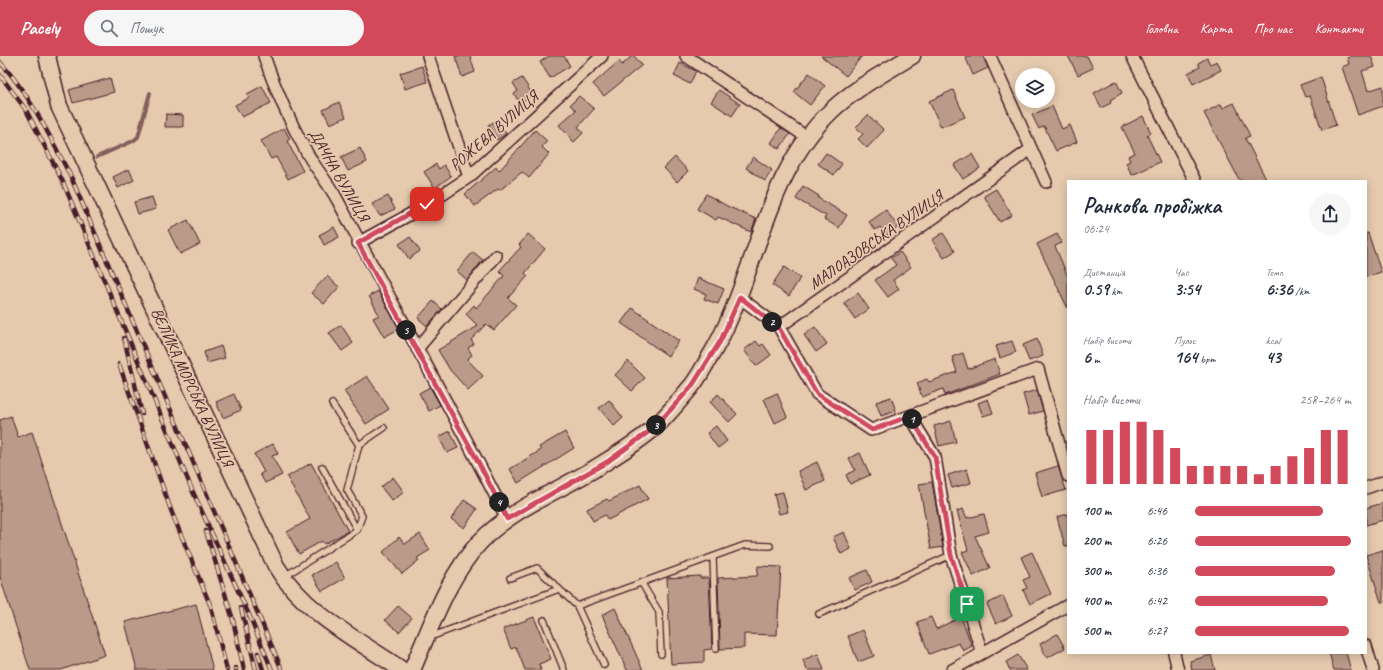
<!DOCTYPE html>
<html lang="uk">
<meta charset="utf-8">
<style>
:root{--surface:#fff;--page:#f6f6f7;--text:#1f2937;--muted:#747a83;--accent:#d1495b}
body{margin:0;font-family:Caveat,sans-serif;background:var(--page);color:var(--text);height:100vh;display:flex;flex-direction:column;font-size:15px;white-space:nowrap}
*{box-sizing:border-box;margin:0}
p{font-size:13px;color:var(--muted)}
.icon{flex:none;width:22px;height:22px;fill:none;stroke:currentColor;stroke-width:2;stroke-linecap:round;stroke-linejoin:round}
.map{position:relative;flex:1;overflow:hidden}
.details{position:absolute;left:1067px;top:124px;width:300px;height:474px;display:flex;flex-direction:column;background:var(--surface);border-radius:0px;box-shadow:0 2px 10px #0003}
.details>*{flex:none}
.tools{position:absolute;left:1015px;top:12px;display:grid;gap:8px}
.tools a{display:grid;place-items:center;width:40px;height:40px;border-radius:50%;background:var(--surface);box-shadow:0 2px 10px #0003;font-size:20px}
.pin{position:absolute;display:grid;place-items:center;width:34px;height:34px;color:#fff;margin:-17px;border-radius:8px;box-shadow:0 2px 6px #0006}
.km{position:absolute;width:20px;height:20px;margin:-10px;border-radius:50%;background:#222;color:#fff;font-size:11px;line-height:20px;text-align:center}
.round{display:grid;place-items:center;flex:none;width:42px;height:42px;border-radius:21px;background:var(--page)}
.head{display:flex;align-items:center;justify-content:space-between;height:68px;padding:0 16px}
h1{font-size:22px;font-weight:700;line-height:30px}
.figures{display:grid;grid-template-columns:repeat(3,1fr);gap:6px;height:68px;padding:4px 16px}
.figures div{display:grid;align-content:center}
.figures b{font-size:17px;font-weight:700}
.figures small{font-size:11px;font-weight:400}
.figures p{font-size:11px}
.chart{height:112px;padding:8px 16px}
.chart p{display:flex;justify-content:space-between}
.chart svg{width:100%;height:72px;margin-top:4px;stroke:var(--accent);stroke-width:6}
ul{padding:0 16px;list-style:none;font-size:13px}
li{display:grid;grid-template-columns:64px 48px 1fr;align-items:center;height:30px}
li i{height:10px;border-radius:5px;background:var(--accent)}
header{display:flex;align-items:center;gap:24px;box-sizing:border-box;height:56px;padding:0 20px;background:var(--accent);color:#fff}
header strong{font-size:19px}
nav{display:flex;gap:22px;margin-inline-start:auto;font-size:14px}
.search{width:280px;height:36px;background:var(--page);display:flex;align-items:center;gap:10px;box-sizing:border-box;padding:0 14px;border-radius:22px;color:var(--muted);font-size:15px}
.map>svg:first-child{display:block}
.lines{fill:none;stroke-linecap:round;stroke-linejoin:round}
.stream{stroke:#845f5c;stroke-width:4}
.building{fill:#ba9b89;stroke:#4a1f2b}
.lane-casing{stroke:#4a1f2b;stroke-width:8}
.street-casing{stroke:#4a1f2b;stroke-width:14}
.secondary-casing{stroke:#4a1f2b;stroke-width:19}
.lane{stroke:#e5caad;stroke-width:5.5}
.street{stroke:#e5caad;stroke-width:11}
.secondary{stroke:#e5caad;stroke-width:16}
.rail-casing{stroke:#4a1f2b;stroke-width:4.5}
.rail{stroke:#e5caad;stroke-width:3;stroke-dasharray:9;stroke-linecap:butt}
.route-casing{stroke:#fff;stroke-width:8}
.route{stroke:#d1495b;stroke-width:5}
.labels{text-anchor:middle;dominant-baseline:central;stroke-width:3.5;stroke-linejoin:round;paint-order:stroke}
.street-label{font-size:16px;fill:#4a1f2b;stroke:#e5caad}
</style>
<header>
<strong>Pacely</strong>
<div class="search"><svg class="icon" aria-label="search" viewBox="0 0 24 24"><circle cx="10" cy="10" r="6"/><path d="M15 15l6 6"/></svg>Пошук</div>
<nav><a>Головна</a><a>Карта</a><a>Про нас</a><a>Контакти</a></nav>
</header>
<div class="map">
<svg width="1383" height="614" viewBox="0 0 1383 614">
<rect width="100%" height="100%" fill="#e5caad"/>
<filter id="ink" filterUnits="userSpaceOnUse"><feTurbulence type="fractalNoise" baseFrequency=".025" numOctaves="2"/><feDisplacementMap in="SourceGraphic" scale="8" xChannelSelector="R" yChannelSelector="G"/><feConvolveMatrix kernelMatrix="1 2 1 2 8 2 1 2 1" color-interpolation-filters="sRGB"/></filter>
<g filter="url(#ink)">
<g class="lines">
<path class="stream" d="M97,101L133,85L138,81L150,37"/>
</g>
<path class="building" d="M455,0H470L475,16L462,21Z
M549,0H564L570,10L550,22L540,6Z
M632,0H634L642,9L604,40L593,28L619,5L622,9Z
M821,0H862L846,20Z
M965,0H983L988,12L973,19Z
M1068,0H1087L1093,12L1078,19Z
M1352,0H1371L1375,11L1362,15L1368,35L1383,30V50L1358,59L1342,11L1349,8L1347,2Z
M1207,2L1210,8L1217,5L1221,14L1193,28L1188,17L1200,11L1198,7Z
M680,7L696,15L690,28L674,20Z
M422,10L427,26L405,33L400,17Z
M809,17L825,30L810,49L794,36Z
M1321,21L1336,69L1322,74L1310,40L1305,41L1300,29Z
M110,22L114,36L73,47L69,34Z
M522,22L533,39L520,47L514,38L518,35L513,27Z
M1116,25L1122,37L1110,44L1111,47L1101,52L1094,37Z
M262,30L271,47L242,61L235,49L249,42L247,38Z
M719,34L740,48L732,60L711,46Z
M953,34L965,61L941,71L929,45Z
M579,40L594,53L578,71L583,77L574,86L559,69L576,54L570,49Z
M339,46L346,61L330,68L323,54Z
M1234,47L1250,80L1245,82L1267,125H1240L1204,57L1221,48L1223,52Z
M1052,50L1062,73L1070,69L1077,86L1056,95L1044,70L1039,73L1032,59Z
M166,58L183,59V71H165Z
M868,59L884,74L867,92L858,83L863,78L856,71Z
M1143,60L1151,77L1147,79L1160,106L1132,119L1126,107L1130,105L1128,100L1135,97L1122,71Z
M498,64L506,78L497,84L488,69Z
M284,72L290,83L287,85L303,115L288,123L276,101L271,103L261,85Z
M781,72L790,78L779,93L771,87Z
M535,74L547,85L542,91L549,98L529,122L522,116L500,134L498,133L475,150L465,138L496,111L499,115Z
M360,92L367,106L348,115L341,101Z
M826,97L842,108L834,119L818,108Z
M972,98L980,112L963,123L954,109Z
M675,101L688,115L677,126L664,112Z
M753,101L772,114L765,125L746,112Z
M436,108L439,113L444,109L451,120L435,132L424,116Z
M129,113L134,124L118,132L113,121Z
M803,130L819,140L818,142L847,159L839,172L824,163L826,160L796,143Z
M996,133L1012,159L1000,166L984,140Z
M706,138L727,150L756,163L751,176L718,161L716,164L697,153Z
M388,140L395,153L380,160L372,148Z
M152,141L156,153L138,158L134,146Z
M886,154L898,171L886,180L880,171L875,174L869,166Z
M188,164L200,188L180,198L168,174Z
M334,171L339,181L324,189L319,179Z
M943,177L955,195L944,202L932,184Z
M1366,177H1368L1381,216L1366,221Z
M528,178L545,193L525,217L528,220L508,242L516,249L494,274L486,268L471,284L474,288L468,292L472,299L467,303L483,320L468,334L450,314L438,294L478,270L466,258L474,249L476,252L504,220L499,215L521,191L519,189Z
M1057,178L1062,187L1055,190L1068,221V253L1037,188Z
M410,181L420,195L409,203L399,188Z
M473,196L483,204L467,224L457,215Z
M900,196L911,211L893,224L899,233L888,241L875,224L896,209L891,202Z
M784,211L800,222L789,240L772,229Z
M327,220L339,231L324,248L311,237Z
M698,222L724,233L718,248L704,243L706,238L694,233Z
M378,235L399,273L384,281L373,262L379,259L369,240Z
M858,237L869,253L855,263L844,247Z
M433,245L442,253L427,270L418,262Z
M632,252L679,285L668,300L621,267Z
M341,269L353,287L342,295L329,277Z
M815,271L827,288L816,296L804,279Z
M1037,283L1043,300L1029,305L1023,289Z
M756,285L760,290L763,288L771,299L756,310L744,294Z
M1012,285L1016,296L1000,302L996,290Z
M221,290L225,302L207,307L204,296Z
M963,297L968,313L995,303L1000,318L945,339L943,333L922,341L917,327L927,323L929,326L957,316L952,301Z
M628,305L645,322L632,335L615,319Z
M367,320L389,353L366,368L344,335Z
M430,331L440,349L429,355L419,337Z
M1037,334L1043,355L1029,359L1023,338Z
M777,337L787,361L775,367L764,343Z
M234,338L241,354L223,362L216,346Z
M718,338L737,358L729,366L710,346Z
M891,341L896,355L881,360L876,346Z
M988,343L993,357L983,360L978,347Z
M609,344L623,362L614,370L599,352Z
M11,360L18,381L32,376L105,599L61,614H30L0,521V364Z
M951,365L956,386L939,390L934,370Z
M716,370L727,385L718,392L707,377Z
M450,375L458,392L447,397L439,381Z
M565,376L574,392L518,427L510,413L541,394L539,391Z
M273,388L278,398L272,400L282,419L265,427L260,418L264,416L254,398Z
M860,397L870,419L850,428L846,419L855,414L849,402Z
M817,406L825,425L806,434L798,415Z
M311,407L348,475L324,488L322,485L299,498L287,476L310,463L287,421Z
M1058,410L1066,434L1042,441L1035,417Z
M967,413L971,427L952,432L948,419Z
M393,421L404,436L392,445L381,431Z
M932,426L943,491L931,493L919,428Z
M640,429L648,443L608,464L605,459L593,465L587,453L607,443L609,445Z
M783,436L788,456L779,458L774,438Z
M464,444L477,453L464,472L451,463Z
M1383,447V464L1366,469V452Z
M963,453L967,462L984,458L989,476L975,480L990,512L973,520L962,496L968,494L957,455Z
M1068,458V490H1065L1057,461Z
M844,476L851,493L841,498L833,481Z
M420,478L430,494L417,502L419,504L402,518L383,496L399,481L405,488Z
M1383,494V546H1381L1366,499Z
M1032,496L1051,538L1030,548L1023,534L1027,532L1023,524L1030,521L1021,501Z
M336,506L345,522L322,535L312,519Z
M758,510L781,511L777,579L744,578V592L720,593L718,522L757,520Z
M867,514L872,526L855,534L849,522Z
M700,520V522H709L712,593L704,594V606L671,608L667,522Z
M1003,540L1012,560L996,568L987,548Z
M196,548L213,614H137L125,566Z
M398,550L412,562L399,576L385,564Z
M615,552L643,614H627L602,559Z
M534,561L551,603L539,608L541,614H525L516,591L511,593L503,573Z
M931,561L936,573L961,561L972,590L963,595L959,587L929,598L917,566Z
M863,574L874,600L858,606L848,580Z
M1057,578L1065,592L1047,602L1040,588Z
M1329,597H1346L1351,614H1334Z
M818,598L824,614H807L803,604Z
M1018,599L1027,614H1010L1006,606Z
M1211,599L1215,614H1192L1190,605Z"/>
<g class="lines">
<g class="lane-casing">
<path id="lane" d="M332,348L359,389
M322,411L357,474
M713,501L716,593
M285,520L357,474L362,460L347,434L359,389L384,372
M510,522L537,512L577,550L604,609
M641,526L659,556L661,598
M577,550L745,489L770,490
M819,558L951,499
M544,564L564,614
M430,581L559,533"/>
</g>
<g class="street-casing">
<path id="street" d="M264,0C275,33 290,66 307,97C316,113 329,128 338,145C394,251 453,355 507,463
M428,0L469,121
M686,0L808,82
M990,0L1046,126
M1132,0L1195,125
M358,187L427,149L469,121L602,0
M739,241L779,271L817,338L871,374L1038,313L1068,420
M779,271L1031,93
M417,293L496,200
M910,360L935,401L951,499L982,597
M1366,432L1383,426
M1366,590L1373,614
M1174,597L1178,614
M952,614L1068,549"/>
</g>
<g class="secondary-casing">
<path id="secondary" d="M47,0L59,50L276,510C304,557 358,584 402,614
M412,614C431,571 447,522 479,487C513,450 565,433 607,405C623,395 640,384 654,372C667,360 679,345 690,332C697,324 702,314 708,304C757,226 761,122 831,55C855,32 884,17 912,0"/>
</g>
<use href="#lane" class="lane"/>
<use href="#street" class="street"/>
<use href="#secondary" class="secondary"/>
<g class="rail-casing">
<path id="rail" d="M0,6C31,40 50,81 71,121L282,614
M0,19L26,54L63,126L193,436L250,561L272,614
M124,282L142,358
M119,308L172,457L211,551L227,614
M206,475L233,564L244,614
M241,552L256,614
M258,597L263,614
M236,612V614"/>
</g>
<use href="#rail" class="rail"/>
</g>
</g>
<g class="lines" filter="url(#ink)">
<g class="route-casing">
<path id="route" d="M427,148L358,187L481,411L507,463L607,406L654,372L692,330L721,284L740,241L779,272L817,338L872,374L910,360L935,401L951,499L967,548"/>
</g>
<use href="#route" class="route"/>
</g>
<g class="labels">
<g class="street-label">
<text transform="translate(494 75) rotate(-41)">РОЖЕВА ВУЛИЦЯ</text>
<text transform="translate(339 119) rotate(60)">ДАЧНА ВУЛИЦЯ</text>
<text transform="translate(876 184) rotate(-35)">МАЛОАЗОВСЬКА ВУЛИЦЯ</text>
<text transform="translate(192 331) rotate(65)">ВЕЛИКА МОРСЬКА ВУЛИЦЯ</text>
</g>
</g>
</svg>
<div class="tools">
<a><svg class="icon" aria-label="layers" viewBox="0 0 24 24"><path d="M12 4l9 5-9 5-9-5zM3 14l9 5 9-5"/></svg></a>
</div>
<div class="pin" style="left:967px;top:548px;background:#1e9e55"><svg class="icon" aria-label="arrive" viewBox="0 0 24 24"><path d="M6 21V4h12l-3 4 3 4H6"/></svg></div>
<div class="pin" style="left:427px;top:148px;background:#d93025"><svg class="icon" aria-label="check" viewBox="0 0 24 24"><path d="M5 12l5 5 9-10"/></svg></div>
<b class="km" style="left:912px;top:363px">1</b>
<b class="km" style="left:772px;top:266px">2</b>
<b class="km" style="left:656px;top:369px">3</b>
<b class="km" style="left:499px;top:446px">4</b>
<b class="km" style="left:406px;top:274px">5</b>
<section class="details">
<div class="head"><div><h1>Ранкова пробіжка</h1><p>06:24</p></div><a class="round"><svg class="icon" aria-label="share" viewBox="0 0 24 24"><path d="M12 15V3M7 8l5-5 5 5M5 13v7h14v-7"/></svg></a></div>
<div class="figures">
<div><p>Дистанція</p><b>0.59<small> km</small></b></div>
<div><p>Час</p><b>3:54</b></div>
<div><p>Темп</p><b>6:36<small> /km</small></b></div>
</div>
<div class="figures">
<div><p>Набір висоти</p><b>6<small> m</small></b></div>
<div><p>Пульс</p><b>164<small> bpm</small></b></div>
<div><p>kcal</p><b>43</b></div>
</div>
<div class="chart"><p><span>Набір висоти</span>258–264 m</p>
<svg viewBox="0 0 160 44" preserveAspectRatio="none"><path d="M5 44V11M15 44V11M25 44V6M35 44V6M45 44V11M55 44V22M65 44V33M75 44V33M85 44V33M95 44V33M105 44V38M115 44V33M125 44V27M135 44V22M145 44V11M155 44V11"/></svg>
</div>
<ul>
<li><b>100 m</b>6:46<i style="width:82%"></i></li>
<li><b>200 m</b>6:26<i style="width:100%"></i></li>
<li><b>300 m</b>6:36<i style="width:90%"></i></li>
<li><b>400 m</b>6:42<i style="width:85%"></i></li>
<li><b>500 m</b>6:27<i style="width:99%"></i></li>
</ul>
</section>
</div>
